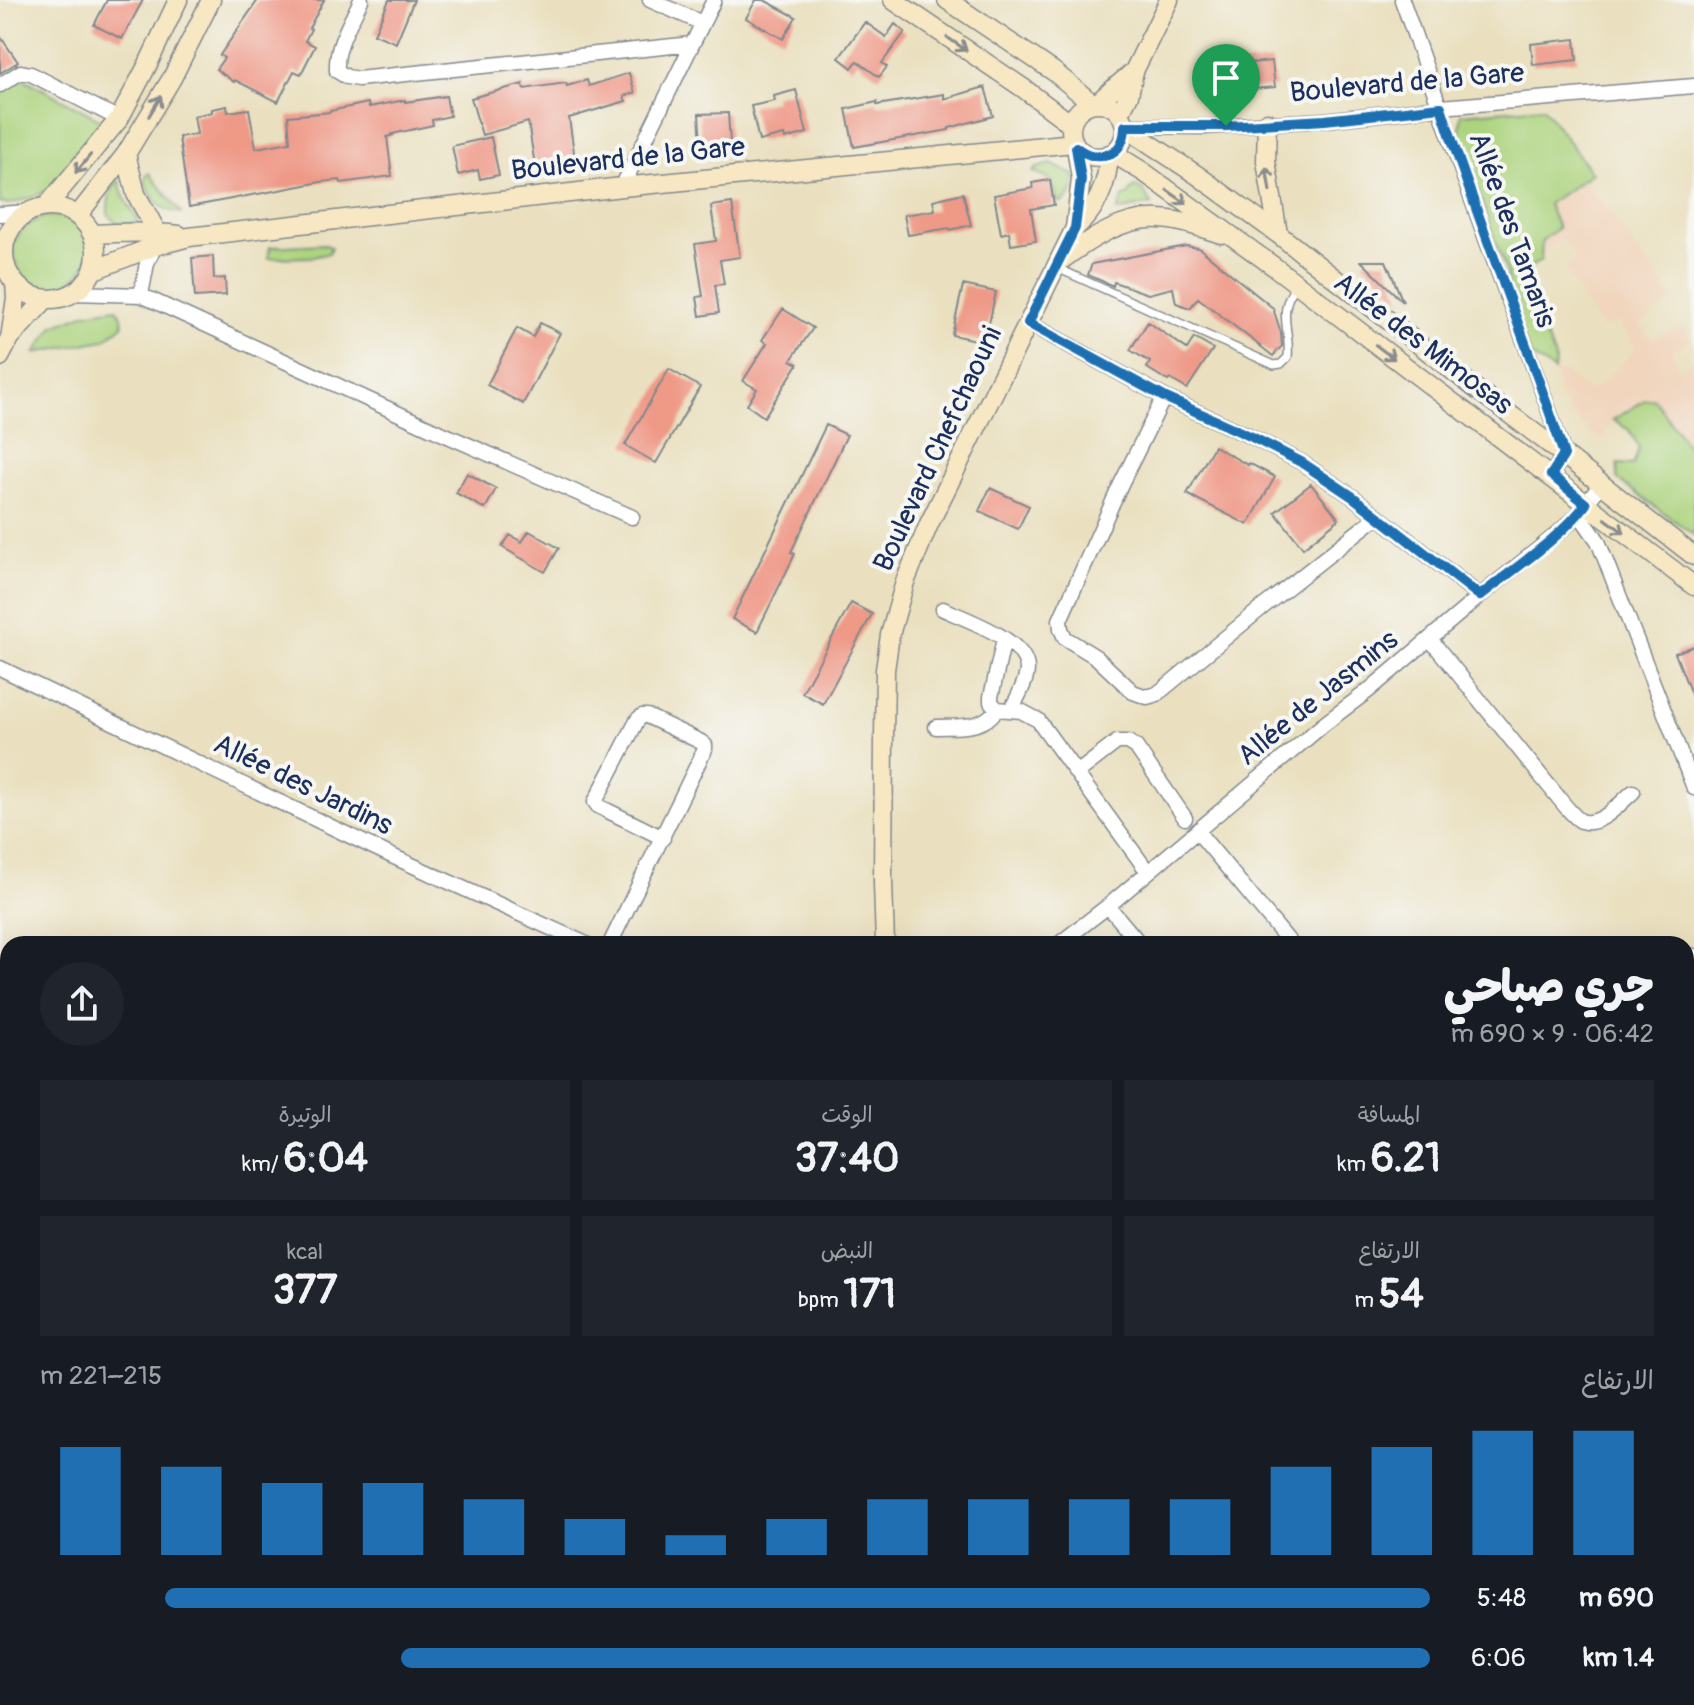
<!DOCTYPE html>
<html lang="ar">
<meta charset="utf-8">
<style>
:root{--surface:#171b24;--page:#20242c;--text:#f1f3f6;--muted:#9ea1a6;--accent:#1f6fb2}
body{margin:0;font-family:Pangolin,"Playpen Sans Arabic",sans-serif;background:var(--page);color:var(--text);direction:rtl;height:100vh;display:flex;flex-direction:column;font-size:30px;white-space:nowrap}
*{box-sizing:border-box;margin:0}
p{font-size:26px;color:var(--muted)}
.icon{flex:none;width:44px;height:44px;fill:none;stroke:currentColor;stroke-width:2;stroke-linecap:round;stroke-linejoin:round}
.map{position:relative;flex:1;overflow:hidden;direction:ltr}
.sheet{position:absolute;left:0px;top:936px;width:1694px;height:770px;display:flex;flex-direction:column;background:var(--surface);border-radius:24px 24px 0 0;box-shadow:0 8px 32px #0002;direction:rtl}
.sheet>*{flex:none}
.pin{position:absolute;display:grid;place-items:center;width:68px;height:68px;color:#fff;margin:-82px -34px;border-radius:50% 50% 50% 0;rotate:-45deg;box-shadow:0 0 8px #0007}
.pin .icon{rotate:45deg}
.round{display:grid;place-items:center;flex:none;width:84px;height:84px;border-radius:42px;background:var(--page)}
.head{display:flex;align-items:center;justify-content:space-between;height:136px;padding:0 40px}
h1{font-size:44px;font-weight:800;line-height:60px}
.metrics{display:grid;grid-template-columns:repeat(3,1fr);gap:12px;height:136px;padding:8px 40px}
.metrics div{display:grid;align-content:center;border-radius:0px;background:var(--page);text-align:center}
.metrics b{font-size:40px;font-weight:800}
.metrics small{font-size:22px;font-weight:400}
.metrics p{font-size:22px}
.chart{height:224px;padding:16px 40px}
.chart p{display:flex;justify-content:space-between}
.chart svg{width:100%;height:144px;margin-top:8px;stroke:var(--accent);stroke-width:6}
ul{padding:0 40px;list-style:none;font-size:26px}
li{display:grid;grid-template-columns:128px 96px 1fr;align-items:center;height:60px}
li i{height:20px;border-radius:10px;background:var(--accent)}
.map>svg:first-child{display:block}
.built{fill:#f1d5bd}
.green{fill:#acd37d;stroke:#64816e;stroke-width:2}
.building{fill:#ef9987}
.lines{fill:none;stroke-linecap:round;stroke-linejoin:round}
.lane-casing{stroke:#82888e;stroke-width:10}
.street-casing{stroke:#82888e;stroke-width:17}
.secondary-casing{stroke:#82888e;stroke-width:21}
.lane{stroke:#fff;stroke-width:7}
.street{stroke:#fff;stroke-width:14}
.secondary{stroke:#f7e8c3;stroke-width:18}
.oneway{stroke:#898c90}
.route-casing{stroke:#fff;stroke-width:16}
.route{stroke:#1f6fb2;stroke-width:10}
.labels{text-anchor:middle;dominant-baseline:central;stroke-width:8;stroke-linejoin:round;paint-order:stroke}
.street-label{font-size:28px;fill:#1b2f5e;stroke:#f6f6f2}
</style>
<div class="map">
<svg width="1694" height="1705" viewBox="0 0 1694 1705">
<rect width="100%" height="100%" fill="#f6f6f2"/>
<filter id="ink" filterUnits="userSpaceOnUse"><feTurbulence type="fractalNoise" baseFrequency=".0125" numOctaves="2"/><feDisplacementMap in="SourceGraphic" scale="16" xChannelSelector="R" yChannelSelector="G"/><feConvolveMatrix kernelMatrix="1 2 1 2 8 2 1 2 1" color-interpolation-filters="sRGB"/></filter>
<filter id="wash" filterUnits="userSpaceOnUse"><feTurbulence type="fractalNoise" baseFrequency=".006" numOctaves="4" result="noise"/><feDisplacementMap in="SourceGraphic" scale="32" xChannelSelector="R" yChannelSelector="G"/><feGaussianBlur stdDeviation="1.8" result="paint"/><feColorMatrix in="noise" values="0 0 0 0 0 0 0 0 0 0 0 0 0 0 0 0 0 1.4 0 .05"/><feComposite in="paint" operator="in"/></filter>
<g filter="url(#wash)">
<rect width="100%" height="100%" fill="#eae0bf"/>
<path class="built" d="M1584,179L1673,299L1641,324L1652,339L1685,326L1691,340L1671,351L1679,370L1694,359V455L1654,399L1645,400L1619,415L1604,430L1607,439L1596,436L1574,418L1558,394L1554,371L1564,372L1587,390L1599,387L1636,348L1618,322L1602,328L1564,270L1576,260L1563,240L1546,251L1542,241L1558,228L1548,204Z"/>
<path class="green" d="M20,77L105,122L102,136L58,184L36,196L10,204L0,203V92Z
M1543,107L1592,173L1548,204L1558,228L1542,241L1541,260L1522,273L1555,359L1554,371L1530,355L1514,314L1506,271L1459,138L1461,114Z
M1051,164L1074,175C1075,189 1073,195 1061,203L1056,199C1054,178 1051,179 1033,172L1037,168Z
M149,173L181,213C159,210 154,202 145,182L146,176Z
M119,181L123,195L139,222L117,224L108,214C108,201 108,190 119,181Z
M1135,187L1142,190L1152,204L1118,211L1123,197L1128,196L1131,190Z
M47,216C56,217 65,216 73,220C78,222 79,224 82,228C112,264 47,315 20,271C15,264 14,254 12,246C21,230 29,221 47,216Z
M323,244L331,247L329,253L313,257L268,258L270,247Z
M116,308L122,316L123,325L104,340L35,353L54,326L86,313Z
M1654,399L1694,455V535L1617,479L1618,464L1633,465L1639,448L1629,430L1613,420L1645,400Z"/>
<g id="blocks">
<path class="building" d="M107,0H143L122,39L94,25Z
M258,0H324L309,28L311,29L305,41L315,46L301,74L294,71L278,102L235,80L234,82L216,69L224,58L220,55Z
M389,0H414L396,43L374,34Z
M756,0H764L796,17L783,39L746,18Z
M865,22L886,37L895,24L905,32L882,63L887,67L879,77L857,61L852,68L839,58Z
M0,36L18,62L0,73Z
M1575,39L1577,60L1533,65L1531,44Z
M1272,61L1275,87L1241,90L1239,64Z
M629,73L635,93L624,96L626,101L569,118L576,166L536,172L528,122L482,135L471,98L523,84L524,89L566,83L567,86L587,80L589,86Z
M985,87L993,116L949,128V130L854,147L846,109L877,102V105L944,94V99Z
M796,90L807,133L785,139L784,135L759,141L751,106L775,101L774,96Z
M446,96L450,116L432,120L433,125L392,134L393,135L387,137L392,176L341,183L340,180L321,182L189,207L179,137L197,134L194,116L212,112V109L227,106L228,112L249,109L256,148L290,142L288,116L330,112V111L368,103L369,107L405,100V102Z
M728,113L730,143L701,144L699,114Z
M491,137L499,175L480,179L478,170L458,175L452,146Z
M1050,180L1054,205L1031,209L1036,241L1011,245L1009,232L1001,234L994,195L1033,188L1032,183Z
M963,193L971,225L950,230L949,228L908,235L904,215L935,210L933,200Z
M732,203L740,257L720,260L724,284L715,285L719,313L700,316L697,297L703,296L695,244L716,241L711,206Z
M1186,246L1199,248L1273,308L1281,333L1282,346L1273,356L1198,298L1190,308L1176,303L1173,288L1148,294L1114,282L1113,286L1088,275L1092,264Z
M213,256L214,279L225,278L226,295L195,297L192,258Z
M1361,261H1386L1403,302Z
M963,285L996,292L985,342L952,335Z
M783,309L813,328L791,360L798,364L764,417L747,405L757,389L743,381L767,343L762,340Z
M1148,322L1187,349L1194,338L1213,349L1187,389L1170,379L1168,381L1147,368L1150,362L1130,350Z
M540,323L560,333L523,404L487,385L517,328L533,337Z
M669,369L700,387L656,463L625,445Z
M826,425L847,435L791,552L795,554L757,632L732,619Z
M1214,446L1248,465L1249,463L1275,477L1248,525L1187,494Z
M467,473L496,489L485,509L456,493Z
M1311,484L1339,519L1303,548L1275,512Z
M990,488L1029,506L1018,529L979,511Z
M529,531L559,548L545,572L502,547L510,535L522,542Z
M851,603L872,614L823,704L802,693Z
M1694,646V698L1693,699L1675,653Z"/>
</g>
</g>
<g filter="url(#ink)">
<use href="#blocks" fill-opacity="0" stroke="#82888e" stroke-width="2"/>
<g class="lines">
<g class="lane-casing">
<path id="lane" d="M1057,268L1274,365L1281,364L1288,357C1291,330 1276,311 1296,286"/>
</g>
<g class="street-casing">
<path id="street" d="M361,0C351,22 335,46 337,71L347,77L358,79L692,44
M650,0L702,23
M1402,0C1427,69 1450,139 1475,208C1504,290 1537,371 1564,455L1551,475
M0,85L21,72L31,74L119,119
M1125,126L1204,127L1325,120L1441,107L1694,86
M622,187L714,0
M0,214L28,212
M74,293L141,295L432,429L632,517
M141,295L147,263L155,246
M1028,323L1164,397L1252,437L1301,462L1353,497L1480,596
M1164,397L1120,486L1060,620L1061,629L1065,638L1096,657L1133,692L1147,697L1157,694L1264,606L1378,516
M1579,514L1598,541L1694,788
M943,609C965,619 1027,640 1027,669C1027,682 1017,698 1011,710
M1004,639L991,697V702L997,709L1021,711L1038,720L1148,872
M1430,639L1566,807C1570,811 1575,818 1581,821C1600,828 1620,803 1633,792
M0,668L394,857L586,944
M936,727C958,726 983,730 997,709
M1077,773L1117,742H1128L1136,747L1185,818
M1197,831L1291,944
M1108,906L1140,944
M610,944L705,749V745L701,742L647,716H642L638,719L595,802L598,806L663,838
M1059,944L1108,906L1324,724L1368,691L1480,596L1557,534L1579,514L1601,484
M1686,969L1694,956
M0,1105L8,1108
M0,1253L8,1257
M1686,1465L1694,1469
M1692,1543L1694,1539
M0,1549L8,1553
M305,1698L320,1705
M964,1698V1705
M1409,1698L1423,1705
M423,1705L426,1698
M567,1705L570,1698
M1012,1705L1016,1698
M1220,1705L1224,1698"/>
</g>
<g class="secondary-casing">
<path id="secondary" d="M893,0L1023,88L1071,124
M947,0L1053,71L1092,103
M1098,102L1134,71
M1071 130a27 27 0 1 1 54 0a27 27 0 1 1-54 0Z
M1120,113L1129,95L1134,71L1169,0
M1267,122L1266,161L1278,234
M1126,128L1197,175L1278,234L1476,389L1564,455L1694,556
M1113,153L1145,173L1276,268L1694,586
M126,154L136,194L157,232
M47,206L119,119L147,66L178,0
M4 253a46 46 0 1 1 92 0a46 46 0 1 1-92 0Z
M78,215L126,154L172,78L211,0
M1075,228C1098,208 1108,184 1109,154
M93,234C122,232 150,231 179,235
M1063,259C1090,239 1125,216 1160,219C1181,220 1202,228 1221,234
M94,270L155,246L189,237L622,187L1074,143
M10,338L16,298L15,283
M0,357L10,338L46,299
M885,944L883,883L884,735L885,670L890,635L905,582L929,524L1075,228L1081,179L1076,147
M737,1705L740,1698"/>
</g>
<use href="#lane" class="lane"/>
<use href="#street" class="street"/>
<use href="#secondary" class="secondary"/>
</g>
<defs><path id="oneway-shaft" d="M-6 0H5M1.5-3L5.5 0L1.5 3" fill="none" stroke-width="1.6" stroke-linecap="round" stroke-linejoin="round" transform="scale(2)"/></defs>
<g class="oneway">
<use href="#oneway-shaft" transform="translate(957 44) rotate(34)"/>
<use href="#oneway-shaft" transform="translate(155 106) rotate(-59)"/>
<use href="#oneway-shaft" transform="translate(83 164) rotate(129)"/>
<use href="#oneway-shaft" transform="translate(1268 179) rotate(-99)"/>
<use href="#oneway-shaft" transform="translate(1177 197) rotate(35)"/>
<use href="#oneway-shaft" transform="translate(1385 352) rotate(37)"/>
<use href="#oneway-shaft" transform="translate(1615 526) rotate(37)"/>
</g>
</g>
<g class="lines" filter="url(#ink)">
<g class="route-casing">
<path id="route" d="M1441,107C1479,224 1526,338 1564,455L1551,475L1586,504C1562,537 1512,570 1480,596L1353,497L1301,462L1252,437L1164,397L1028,323L1075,228L1081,179L1076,147C1098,165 1125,156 1125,126H1226L1325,120Z"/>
</g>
<use href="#route" class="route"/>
</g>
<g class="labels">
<g class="street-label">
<text transform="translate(1407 83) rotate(-5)">Boulevard de la Gare</text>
<text transform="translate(628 159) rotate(-6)">Boulevard de la Gare</text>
<text transform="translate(1512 230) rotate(70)">Allée des Tamaris</text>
<text transform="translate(1423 344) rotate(37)">Allée des Mimosas</text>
<text transform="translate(938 449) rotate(-65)">Boulevard Chefchaouni</text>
<text transform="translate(1318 698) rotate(-39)">Allée de Jasmins</text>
<text transform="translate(303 785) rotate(26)">Allée des Jardins</text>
</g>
</g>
</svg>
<div class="pin" style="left:1226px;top:126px;background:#1e9e55"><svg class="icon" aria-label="arrive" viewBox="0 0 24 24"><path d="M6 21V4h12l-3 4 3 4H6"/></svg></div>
<section class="sheet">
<div class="head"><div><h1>جري صباحي</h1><p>06:42 · 9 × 690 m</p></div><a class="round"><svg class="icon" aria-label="share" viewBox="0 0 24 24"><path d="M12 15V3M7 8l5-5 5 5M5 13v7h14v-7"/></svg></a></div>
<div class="metrics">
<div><p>المسافة</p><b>6.21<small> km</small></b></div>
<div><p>الوقت</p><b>37:40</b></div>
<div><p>الوتيرة</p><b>6:04<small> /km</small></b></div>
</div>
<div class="metrics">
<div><p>الارتفاع</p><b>54<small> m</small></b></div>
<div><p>النبض</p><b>171<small> bpm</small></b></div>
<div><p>kcal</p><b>377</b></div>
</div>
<div class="chart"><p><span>الارتفاع</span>215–221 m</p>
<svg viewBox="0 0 160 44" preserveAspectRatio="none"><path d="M5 44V11M15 44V17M25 44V22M35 44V22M45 44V27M55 44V33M65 44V38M75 44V33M85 44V27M95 44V27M105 44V27M115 44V27M125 44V17M135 44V11M145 44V6M155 44V6"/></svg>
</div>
<ul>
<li><b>690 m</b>5:48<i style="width:91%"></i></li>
<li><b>1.4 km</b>6:06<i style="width:74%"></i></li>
</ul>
</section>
</div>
